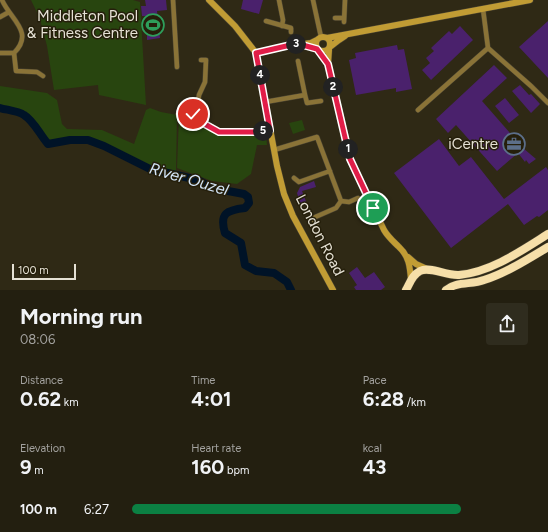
<!DOCTYPE html>
<style>
:root{--surface:#231f10;--page:#2f2c1e;--text:#f1f3f6;--muted:#a3a29f;--accent:#0b8043}
body{margin:0;font-family:Figtree,sans-serif;background:var(--page);color:var(--text);height:100vh;display:flex;flex-direction:column;font-size:15px;white-space:nowrap}
*{box-sizing:border-box;margin:0}
p{font-size:13px;color:var(--muted)}
.icon{flex:none;width:22px;height:22px;fill:none;stroke:currentColor;stroke-width:2;stroke-linecap:round;stroke-linejoin:round}
.map{position:relative;height:290px;overflow:hidden}
.drawer{display:flex;flex-direction:column;background:var(--surface);flex:1}
.drawer>*{flex:none}
.scale{position:absolute;left:12px;bottom:10px;width:64px;box-sizing:border-box;padding-left:4px;border:2px solid #e5e1d4;border-top:0;font-size:11px;line-height:14px;white-space:nowrap;color:#e5e1d4;-webkit-text-stroke:3px #251f0b;paint-order:stroke}
.pin{position:absolute;display:grid;place-items:center;width:34px;height:34px;color:#fff;margin:-17px;border:2px solid #fff;border-radius:50%;box-shadow:0 1px 4px #0007}
.km{position:absolute;width:20px;height:20px;margin:-10px;border-radius:50%;background:#222;color:#fff;font-size:11px;line-height:20px;text-align:center}
.round{display:grid;place-items:center;flex:none;width:42px;height:42px;border-radius:4px;background:var(--page)}
.overview{display:flex;align-items:center;justify-content:space-between;height:68px;padding:0 20px}
h1{font-size:22px;font-weight:700;line-height:30px}
.stats{display:grid;grid-template-columns:repeat(3,1fr);gap:6px;height:68px;padding:4px 20px}
.stats div{display:grid;align-content:center}
.stats b{font-size:20px;font-weight:700}
.stats small{font-size:11px;font-weight:400}
.stats p{font-size:11px}
ul{padding:0 20px;list-style:none;font-size:13px}
li{display:grid;grid-template-columns:64px 48px 1fr;align-items:center;height:30px}
li i{height:10px;border-radius:5px;background:var(--accent)}
.map>svg:first-child{display:block}
.green{fill:#28450f}
.lines{fill:none;stroke-linecap:round;stroke-linejoin:round}
.river{stroke:#001327;stroke-width:8}
.building{fill:#4a216c}
.street-casing{stroke:#4c4634;stroke-width:5.5}
.secondary-casing{stroke:#4c4634;stroke-width:7}
.highway-casing{stroke:#4c4634;stroke-width:9}
.street{stroke:#8a7337;stroke-width:4.5}
.secondary{stroke:#c19c34;stroke-width:6}
.highway{stroke:#f6dfa9;stroke-width:8}
.route-casing{stroke:#fff;stroke-width:8}
.route{stroke:#e11d48;stroke-width:5}
.labels{text-anchor:middle;dominant-baseline:central;stroke-width:3;stroke-linejoin:round;paint-order:stroke}
.poi-label{font-size:15px;fill:#e5e1d4;stroke:#251f0b;text-anchor:end}
.street-label{font-size:15px;fill:#e5e1d4;stroke:#251f0b}
.water-label{font-size:16px;font-style:italic;fill:#d4e6f8;stroke:#251f0b}
</style>
<div class="map">
<svg width="548" height="290" viewBox="0 0 548 290">
<rect width="100%" height="100%" fill="#2f2915"/>
<path class="green" d="M31,0H133L140,2L146,105L99,95L98,85L54,90L47,46L40,19Z
M0,86L47,93L57,100L62,124L67,129L102,130L134,144L146,110L150,108L161,112L177,115L176,171L153,167L131,156L91,138H71L52,141L47,139L29,114L11,107L0,106Z
M179,116L191,119L219,136L266,134L267,145H257L251,174L237,184L212,181L177,168Z
M302,120L305,130L293,134L289,123Z"/>
<g class="lines">
<path class="river" d="M0,108C7,110 18,111 24,115C34,121 40,135 48,144L70,140H88L104,146L150,169L198,180L212,188L244,194L248,197L249,203L245,208C227,210 219,213 225,233L241,243L245,265L256,271L274,273L287,282L291,290"/>
</g>
<path class="building" d="M145,0H166L167,10L157,11L160,38L147,40V34H148L147,16H142L141,6H146Z
M243,0H263L259,14L241,9Z
M548,21V78L519,47Z
M460,26L473,40L431,80L422,70L430,63L426,58L434,51L431,48L449,31L452,34Z
M397,45L398,50L404,49L412,89L396,92V88L356,95L349,60L356,58L355,53Z
M494,65L507,78L482,101L523,148L536,159L529,164L526,160L525,162L518,153L497,171L456,125L448,133L436,119Z
M520,85L529,95L531,94L540,104L531,113L512,91Z
M505,98L519,115L509,123L495,106Z
M439,139L459,166L471,157L504,199L546,167L548,170V210L539,217L537,216L524,225L508,204L451,248L394,173Z
M314,181L316,187L302,191L307,204L301,206L297,193L300,187Z
M357,267L365,278L374,272L385,287L381,290H356L354,287L357,285L349,273Z"/>
<g class="lines">
<g class="street-casing">
<path id="street" d="M173,0L177,67
M279,0L283,20L282,26
M313,0L321,37
M483,9L488,48L531,86L548,103
M0,17L9,12
M335,18H344
M266,21L291,28V32
M344,22L345,0
M0,53H14C35,32 10,19 2,0
M14,53L16,71L37,72L43,76
M305,95L307,103L321,101
M265,102L305,95L298,61
M418,110L488,48
M178,114L192,117L219,132H256L270,130
M192,117L198,104L199,95L205,82L206,60H201
M274,150L317,137L341,201L336,208L313,218L316,224
M294,178L299,182L330,171
M341,201L349,202L358,198"/>
</g>
<g class="secondary-casing">
<path id="secondary" d="M209,0L235,26L256,53L277,166L284,194L293,216L333,290
M316 44a7 7 0 1 1 14 0a7 7 0 1 1-14 0Z
M327,38L530,0
M330,47L339,40L345,36
M329,50L328,64L351,161L384,230C388,237 393,241 399,247C409,256 410,267 411,280
M256,53L282,47L311,43L317,40
M408,257L416,264L427,269"/>
</g>
<g class="highway-casing">
<path id="highway" d="M406,290C410,283 412,275 420,271C430,266 446,276 459,275C491,272 521,251 548,234
M446,290C457,281 471,285 484,280C506,273 528,259 548,247"/>
</g>
<use href="#street" class="street"/>
<use href="#secondary" class="secondary"/>
<use href="#highway" class="highway"/>
</g>
<g class="lines">
<g class="route-casing">
<path id="route" d="M193,114L192,117L219,132H256L270,130L256,53L295,44H299L317,49L328,64L350,159L373,208"/>
</g>
<use href="#route" class="route"/>
</g>
<defs>
<g id="stadium-ring" transform="scale(1.15)"><circle r="9.5" fill="#251f0b" stroke="#2e9e5b" stroke-width="1.5"/><path d="M0-5a6.5 5 0 1 0 0 10a6.5 5 0 1 0 0-10ZM-3.5-1.8h7v3.6h-7Z" fill="#2e9e5b"/></g>
<g id="office-ring" transform="scale(1.15)"><circle r="9.5" fill="#251f0b" stroke="#5c6f8a" stroke-width="1.5"/><path d="M-6-3h4V-5.5h4V-3h4V5H-6ZM-1-4.5V-3h2v-1.5ZM-6 0V1H6V0Z" fill="#5c6f8a"/></g>
</defs>
<g fill-rule="evenodd">
<use href="#stadium-ring" x="153" y="25"/>
<use href="#office-ring" x="514" y="144"/>
</g>
<g class="labels">
<g class="poi-label">
<text x="138" y="16">Middleton Pool<tspan x="138" dy="17">&amp; Fitness Centre</tspan></text>
<text x="498" y="144">iCentre</text>
</g>
<g class="street-label">
<text transform="translate(320 235) rotate(63)">London Road</text>
</g>
<g class="water-label">
<text transform="translate(189 179) rotate(16)">River Ouzel</text>
</g>
</g>
</svg>
<div class="scale">100 m</div>
<div class="pin" style="left:373px;top:208px;background:#1e9e55"><svg class="icon" aria-label="arrive" viewBox="0 0 24 24"><path d="M6 21V4h12l-3 4 3 4H6"/></svg></div>
<div class="pin" style="left:193px;top:114px;background:#d93025"><svg class="icon" aria-label="check" viewBox="0 0 24 24"><path d="M5 12l5 5 9-10"/></svg></div>
<b class="km" style="left:348px;top:149px">1</b>
<b class="km" style="left:333px;top:87px">2</b>
<b class="km" style="left:296px;top:44px">3</b>
<b class="km" style="left:260px;top:75px">4</b>
<b class="km" style="left:263px;top:131px">5</b>
</div>
<section class="drawer">
<div class="overview"><div><h1>Morning run</h1><p>08:06</p></div><a class="round"><svg class="icon" aria-label="share" viewBox="0 0 24 24"><path d="M12 15V3M7 8l5-5 5 5M5 13v7h14v-7"/></svg></a></div>
<div class="stats">
<div><p>Distance</p><b>0.62<small> km</small></b></div>
<div><p>Time</p><b>4:01</b></div>
<div><p>Pace</p><b>6:28<small> /km</small></b></div>
</div>
<div class="stats">
<div><p>Elevation</p><b>9<small> m</small></b></div>
<div><p>Heart rate</p><b>160<small> bpm</small></b></div>
<div><p>kcal</p><b>43</b></div>
</div>
<ul>
<li><b>100 m</b>6:27<i style="width:83%"></i></li>
</ul>
</section>
